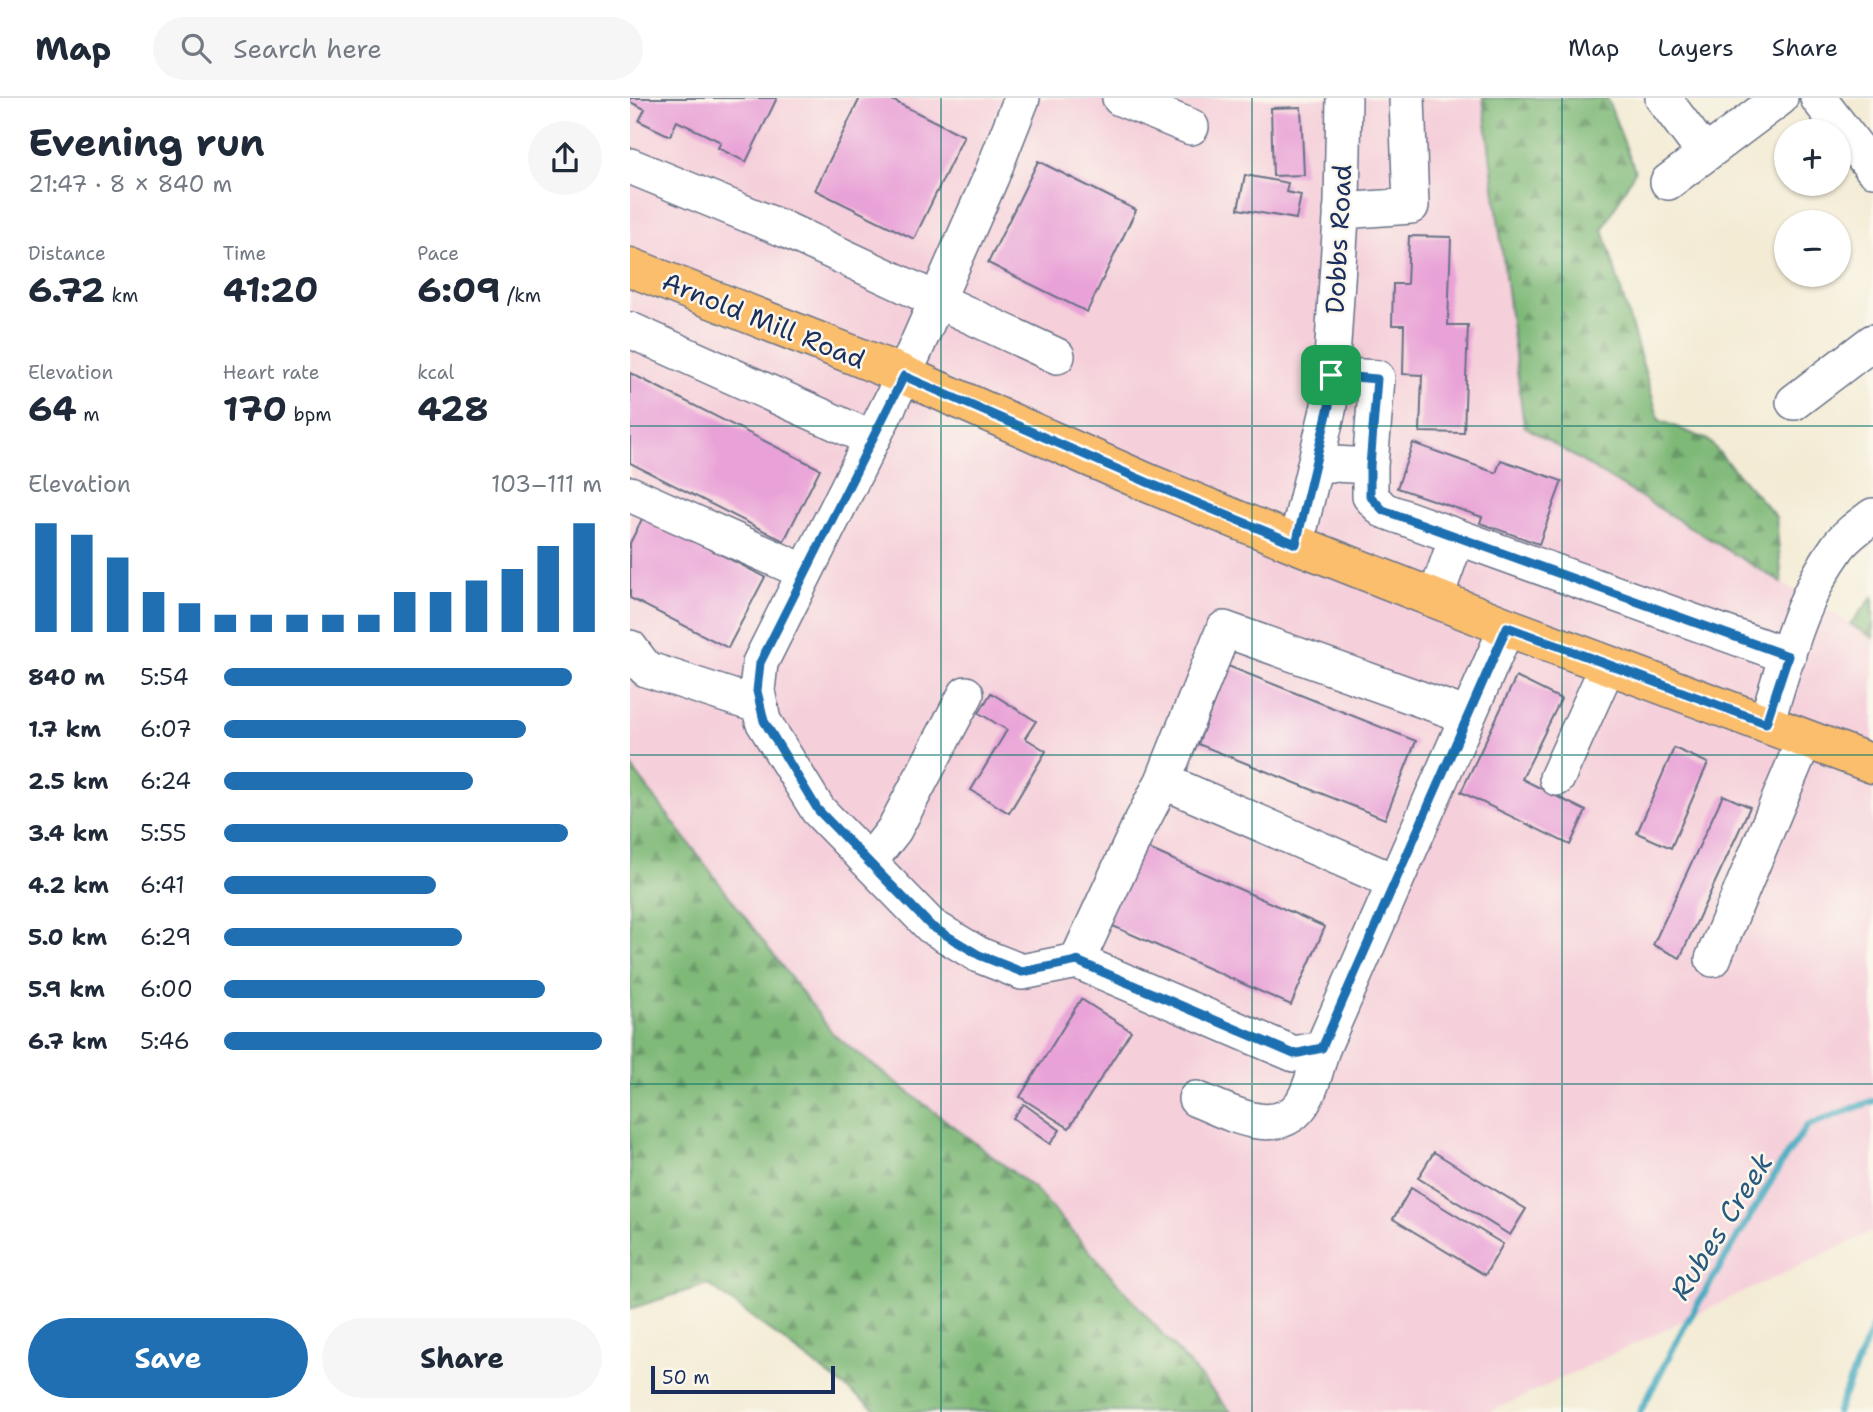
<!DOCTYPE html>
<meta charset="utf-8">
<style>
:root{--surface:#fff;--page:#f6f6f7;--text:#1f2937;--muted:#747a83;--line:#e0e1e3;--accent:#1f6fb2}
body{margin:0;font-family:"Shantell Sans",sans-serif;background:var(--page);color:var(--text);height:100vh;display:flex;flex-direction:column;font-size:26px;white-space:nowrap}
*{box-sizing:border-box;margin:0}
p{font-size:23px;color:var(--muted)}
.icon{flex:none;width:38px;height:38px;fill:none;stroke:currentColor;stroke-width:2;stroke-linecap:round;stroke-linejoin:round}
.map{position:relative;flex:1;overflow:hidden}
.side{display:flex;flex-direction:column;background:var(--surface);width:630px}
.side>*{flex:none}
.controls{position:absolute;left:1144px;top:21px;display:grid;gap:14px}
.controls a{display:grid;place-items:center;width:77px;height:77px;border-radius:50%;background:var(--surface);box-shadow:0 2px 5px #0004;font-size:35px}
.scale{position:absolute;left:21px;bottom:18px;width:184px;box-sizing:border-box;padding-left:7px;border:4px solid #1b2f5e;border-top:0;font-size:19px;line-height:24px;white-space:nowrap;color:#1b2f5e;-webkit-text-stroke:5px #fbf7ec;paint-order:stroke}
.pin{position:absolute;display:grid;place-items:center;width:60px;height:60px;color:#fff;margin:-30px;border-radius:14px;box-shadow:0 4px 10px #0006}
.round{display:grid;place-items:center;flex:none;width:74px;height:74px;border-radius:37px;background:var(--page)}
.summary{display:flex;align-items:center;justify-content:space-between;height:119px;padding:0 28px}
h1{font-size:38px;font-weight:700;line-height:52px}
.stats{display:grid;grid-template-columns:repeat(3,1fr);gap:10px;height:119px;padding:7px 28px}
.stats div{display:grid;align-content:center}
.stats b{font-size:35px;font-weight:700}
.stats small{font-size:19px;font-weight:400}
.stats p{font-size:19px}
.chart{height:196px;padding:14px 28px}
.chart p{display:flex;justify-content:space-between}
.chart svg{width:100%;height:126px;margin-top:7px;stroke:var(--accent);stroke-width:6}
.button{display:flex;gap:14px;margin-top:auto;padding:14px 28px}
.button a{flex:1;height:80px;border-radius:42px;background:var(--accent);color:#fff;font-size:28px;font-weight:700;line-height:80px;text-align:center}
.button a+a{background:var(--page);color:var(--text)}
ul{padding:0 28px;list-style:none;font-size:23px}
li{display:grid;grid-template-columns:112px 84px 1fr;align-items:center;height:52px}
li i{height:18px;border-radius:9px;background:var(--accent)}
header{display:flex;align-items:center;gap:42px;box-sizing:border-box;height:98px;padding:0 35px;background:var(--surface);border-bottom:2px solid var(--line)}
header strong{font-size:33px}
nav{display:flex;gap:38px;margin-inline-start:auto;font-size:24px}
.search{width:490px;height:63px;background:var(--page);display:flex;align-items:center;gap:18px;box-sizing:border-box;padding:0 24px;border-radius:38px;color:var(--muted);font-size:26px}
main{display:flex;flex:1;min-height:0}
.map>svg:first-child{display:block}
.built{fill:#f5cfda}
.forest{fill:url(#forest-firs);stroke:#4d746b;stroke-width:2}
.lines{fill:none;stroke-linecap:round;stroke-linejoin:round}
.stream{stroke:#40a9bf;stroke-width:7}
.building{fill:#e9a2d7}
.minor-casing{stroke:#677187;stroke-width:38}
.major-casing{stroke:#677187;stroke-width:41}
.minor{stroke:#fff;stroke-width:35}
.major{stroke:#fabe6d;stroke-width:38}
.route-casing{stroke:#fff;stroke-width:14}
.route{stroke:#1f6fb2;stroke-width:9}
.grid{fill:none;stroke:#0f766e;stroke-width:2;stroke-opacity:0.55}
.labels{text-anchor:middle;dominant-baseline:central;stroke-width:5;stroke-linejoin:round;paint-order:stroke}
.street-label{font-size:26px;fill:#1b2f5e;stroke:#fbf7ec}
.water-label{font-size:28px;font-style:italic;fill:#285a80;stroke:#fbf7ec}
</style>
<header>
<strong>Map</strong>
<div class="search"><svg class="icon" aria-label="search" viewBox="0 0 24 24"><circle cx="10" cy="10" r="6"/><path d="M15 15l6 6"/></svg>Search here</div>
<nav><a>Map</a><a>Layers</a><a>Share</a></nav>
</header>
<main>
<section class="side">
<div class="summary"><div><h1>Evening run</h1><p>21:47 · 8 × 840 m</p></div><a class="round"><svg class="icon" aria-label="share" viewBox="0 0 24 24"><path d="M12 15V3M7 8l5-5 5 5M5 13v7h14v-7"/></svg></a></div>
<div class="stats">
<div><p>Distance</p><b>6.72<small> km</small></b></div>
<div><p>Time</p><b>41:20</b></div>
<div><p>Pace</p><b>6:09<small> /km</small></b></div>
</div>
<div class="stats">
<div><p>Elevation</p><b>64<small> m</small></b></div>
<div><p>Heart rate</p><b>170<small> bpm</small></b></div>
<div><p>kcal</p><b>428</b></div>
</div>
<div class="chart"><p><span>Elevation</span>103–111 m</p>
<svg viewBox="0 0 160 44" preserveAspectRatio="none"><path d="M5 44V6M15 44V10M25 44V18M35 44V30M45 44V34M55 44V38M65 44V38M75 44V38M85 44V38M95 44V38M105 44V30M115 44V30M125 44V26M135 44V22M145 44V14M155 44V6"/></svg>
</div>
<ul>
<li><b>840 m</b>5:54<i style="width:92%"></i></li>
<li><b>1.7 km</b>6:07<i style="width:80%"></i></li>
<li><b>2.5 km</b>6:24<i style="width:66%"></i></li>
<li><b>3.4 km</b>5:55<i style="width:91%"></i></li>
<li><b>4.2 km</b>6:41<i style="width:56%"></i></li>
<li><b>5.0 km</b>6:29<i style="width:63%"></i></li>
<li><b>5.9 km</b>6:00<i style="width:85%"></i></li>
<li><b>6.7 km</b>5:46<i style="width:100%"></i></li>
</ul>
<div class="button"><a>Save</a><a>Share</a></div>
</section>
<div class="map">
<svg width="1243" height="1314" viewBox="0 0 1243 1314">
<defs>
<pattern id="forest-firs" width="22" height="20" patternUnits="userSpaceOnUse" patternTransform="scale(1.75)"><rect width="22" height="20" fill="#7fb978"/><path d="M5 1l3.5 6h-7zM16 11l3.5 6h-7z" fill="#679766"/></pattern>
</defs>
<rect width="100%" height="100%" fill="#fbf7ec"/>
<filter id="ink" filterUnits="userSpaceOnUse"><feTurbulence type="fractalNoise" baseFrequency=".0143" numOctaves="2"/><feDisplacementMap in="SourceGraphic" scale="14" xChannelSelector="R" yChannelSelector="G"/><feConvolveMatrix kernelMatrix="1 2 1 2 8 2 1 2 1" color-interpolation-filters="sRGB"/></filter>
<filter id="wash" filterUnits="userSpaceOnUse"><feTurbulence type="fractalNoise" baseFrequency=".00686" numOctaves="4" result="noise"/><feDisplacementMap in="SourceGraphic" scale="28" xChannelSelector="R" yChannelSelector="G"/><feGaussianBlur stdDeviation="1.57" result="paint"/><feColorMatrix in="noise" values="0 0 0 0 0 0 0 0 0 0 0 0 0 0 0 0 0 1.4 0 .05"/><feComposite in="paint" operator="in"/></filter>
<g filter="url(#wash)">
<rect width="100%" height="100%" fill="#f3ebd4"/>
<path class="built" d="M0,0H853L894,328L1243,540V1133L860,1314H601L405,1091L204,937L0,667Z"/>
<path class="forest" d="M853,0H977L1005,73L973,131L1029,322L1078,342L1146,419L1152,485L894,328Z
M1243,499V540L1220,526Z
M0,667L204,937L405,1091L601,1314H248L78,1186L0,1211Z"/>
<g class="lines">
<path class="stream" d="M1010,1314L1053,1231L1154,1061L1178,1027L1243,1003
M1207,1314L1243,1228"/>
</g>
<g id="blocks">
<path class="building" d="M0,0H147L116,64L88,50L91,44L47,23L40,38L9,23L15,11L0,4Z
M230,0H258L334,38L284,141L185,92Z
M671,9L674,77L643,78L641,10Z
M408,63L506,112L457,214L358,165Z
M615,77L658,85L656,94L671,97L666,121L608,111Z
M779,138L821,139L818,227H838L834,335L790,334L792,277L773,276L774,227H762L763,186H777Z
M0,275L190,371L154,443L0,365Z
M783,345L866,375L871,362L932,383L909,446L850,425L852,419L767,390Z
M14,417L135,479L98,550L0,500V445Z
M598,568L786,643L755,721L568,646Z
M886,579L931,601L892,681L956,713L940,747L831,694Z
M361,595L406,623L395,640L416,653L379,715L341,692L377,632L349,615Z
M1044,650L1078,665L1041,750L1007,735Z
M1093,697L1120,709L1050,860L1023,847Z
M510,747L695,829L661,907L476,825Z
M451,901L501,933L439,1030L390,999Z
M394,1006L430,1032L420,1046L383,1020Z
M804,1054L896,1111L880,1137L788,1080Z
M781,1090L873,1146L855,1177L763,1121Z"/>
</g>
</g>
<g filter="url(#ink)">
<use href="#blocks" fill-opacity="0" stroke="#677187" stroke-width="2"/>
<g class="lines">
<g class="minor-casing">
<path id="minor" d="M392,0L361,79L274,277L130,565L127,593L133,623L188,712L301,828L349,857L392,874L447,863
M490,0L561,29
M1033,0L1075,56
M1188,0L1243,71
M0,68L156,132L427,258
M1038,84L1150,0
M711,113L781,108L777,0
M0,232L242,341
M1164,304L1243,244
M686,365L740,368L747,280L701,277
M740,368V398L753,412L1158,558
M0,396L175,474
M666,446L699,308L712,104L714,0
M805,501L827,439
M0,550L16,571L130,608
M838,618L594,531L533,683L508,731L447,863L664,956L692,951L877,529
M1136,625C1155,566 1170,501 1207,450C1215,438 1231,427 1243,418
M927,680L978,567
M533,683L765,784
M239,764L264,732L336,596
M1083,861L1175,640
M566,1001C597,1013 645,1042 671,1007C682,991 686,969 692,951"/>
</g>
<g class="major-casing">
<path id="major" d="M0,169L274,277L518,385L666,446L877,529L1243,666"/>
</g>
<use href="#minor" class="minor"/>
<use href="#major" class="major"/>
</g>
</g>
<g class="lines" filter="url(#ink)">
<g class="route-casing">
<path id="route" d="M701,277L747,281L740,368V398L753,412L1158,558L1136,625L877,529L692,950L664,956L447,863L392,874L349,857L301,828L188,712L134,623L127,593L130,565L274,278L519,385L666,446L699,308Z"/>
</g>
<use href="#route" class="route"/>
</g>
<path class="grid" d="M311,0V1314M622,0V1314M932,0V1314M0,328H1243M0,657H1243M0,986H1243"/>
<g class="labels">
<g class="street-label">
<text transform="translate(708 141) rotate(-87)">Dobbs Road</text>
<text transform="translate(134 222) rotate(22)">Arnold Mill Road</text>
</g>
<g class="water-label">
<text transform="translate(1091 1128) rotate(-58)">Rubes Creek</text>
</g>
</g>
</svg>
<div class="controls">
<a>+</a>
<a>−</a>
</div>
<div class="scale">50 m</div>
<div class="pin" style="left:701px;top:277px;background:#1e9e55"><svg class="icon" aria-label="arrive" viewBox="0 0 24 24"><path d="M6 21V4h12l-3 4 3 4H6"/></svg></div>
</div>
</main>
